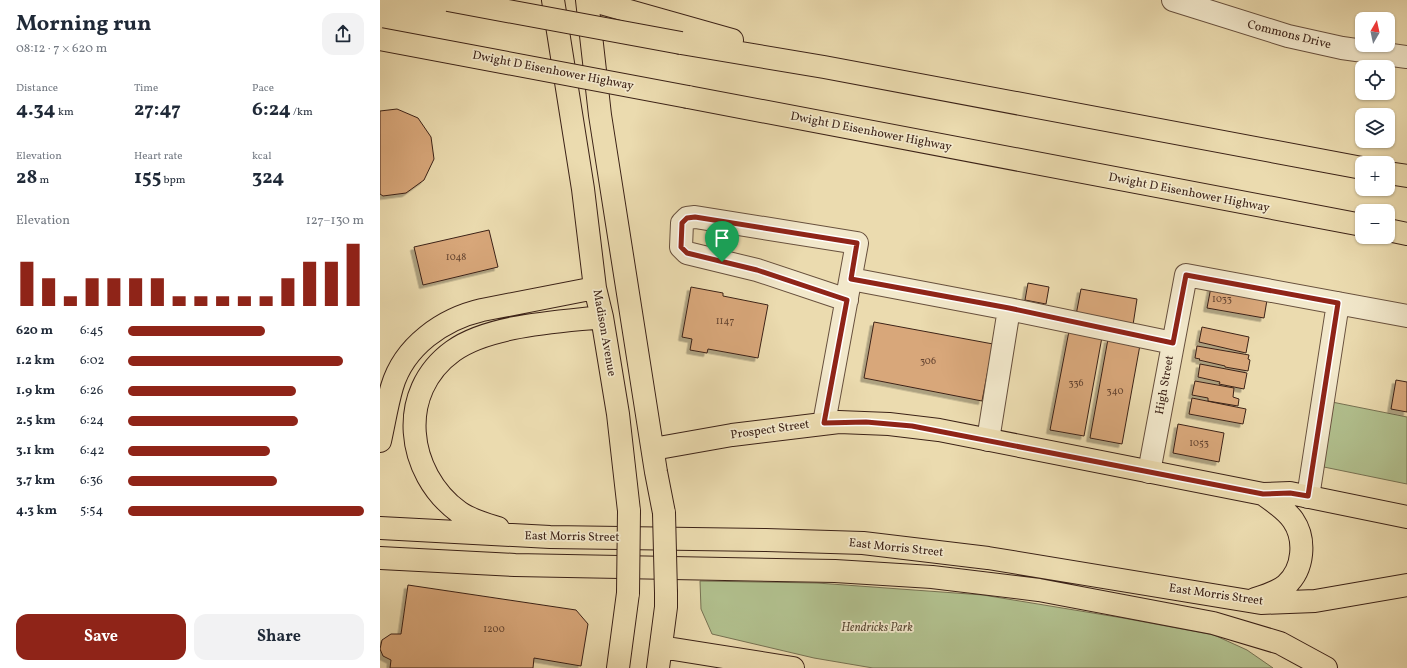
<!DOCTYPE html>
<meta charset="utf-8">
<style>
:root{--surface:#fff;--page:#f2f2f3;--text:#1f2937;--muted:#747a83;--accent:#8f2418}
body{margin:0;font-family:Vollkorn,serif;background:var(--page);color:var(--text);height:100vh;display:flex;flex-direction:column;font-size:15px;white-space:nowrap}
*{box-sizing:border-box;margin:0}
p{font-size:13px;color:var(--muted)}
.icon{flex:none;width:22px;height:22px;fill:none;stroke:currentColor;stroke-width:2;stroke-linecap:round;stroke-linejoin:round}
.map{position:relative;flex:1;overflow:hidden}
.drawer{display:flex;flex-direction:column;background:var(--surface);width:380px}
.drawer>*{flex:none}
.needle{width:26px;rotate:9deg}
.controls{position:absolute;left:975px;top:12px;display:grid;gap:8px}
.controls a{display:grid;place-items:center;width:40px;height:40px;border-radius:8px;background:var(--surface);box-shadow:0 1px 3px #0004;font-size:20px}
.pin{position:absolute;display:grid;place-items:center;width:34px;height:34px;color:#fff;margin:-41px -17px;border-radius:50% 50% 50% 0;rotate:-45deg;box-shadow:0 0 4px #0007}
.pin .icon{rotate:45deg}
.round{display:grid;place-items:center;flex:none;width:42px;height:42px;border-radius:12px;background:var(--page)}
.overview{display:flex;align-items:center;justify-content:space-between;height:68px;padding:0 16px}
h1{font-size:22px;font-weight:700;line-height:30px}
.figures{display:grid;grid-template-columns:repeat(3,1fr);gap:6px;height:68px;padding:4px 16px}
.figures div{display:grid;align-content:center}
.figures b{font-size:20px;font-weight:700}
.figures small{font-size:11px;font-weight:400}
.figures p{font-size:11px}
.chart{height:112px;padding:8px 16px}
.chart p{display:flex;justify-content:space-between}
.chart svg{width:100%;height:72px;margin-top:4px;stroke:var(--accent);stroke-width:6}
.button{display:flex;gap:8px;margin-top:auto;padding:8px 16px}
.button a{flex:1;height:46px;border-radius:12px;background:var(--accent);color:#fff;font-size:16px;font-weight:700;line-height:46px;text-align:center}
.button a+a{background:var(--page);color:var(--text)}
ul{padding:0 16px;list-style:none;font-size:13px}
li{display:grid;grid-template-columns:64px 48px 1fr;align-items:center;height:30px}
li i{height:10px;border-radius:5px;background:var(--accent)}
main{display:flex;flex:1;min-height:0}
.map>svg:first-child{display:block}
.green{fill:#b2c18f;stroke:#777253}
.building{fill:#d8a77a;stroke:#3c2217;filter:url(#shadow)}
.lines{fill:none;stroke-linecap:round;stroke-linejoin:round}
.minor-casing{stroke:#68503d;stroke-width:24}
.major-casing{stroke:#3c2217;stroke-width:24}
.highway-casing{stroke:#3c2217;stroke-width:24}
.minor{stroke:#f2e8cb;stroke-width:22}
.major{stroke:#ebdbaf;stroke-width:22}
.highway{stroke:#ebdbaf;stroke-width:22}
.major-bridge-casing{stroke:#3c2217;stroke-width:24;stroke-linecap:butt}
.highway-bridge-casing{stroke:#3c2217;stroke-width:24;stroke-linecap:butt}
.major-bridge{stroke:#ebdbaf;stroke-width:22}
.highway-bridge{stroke:#ebdbaf;stroke-width:22}
.route-casing{stroke:#fff;stroke-width:8}
.route{stroke:#8f2418;stroke-width:5}
.labels{text-anchor:middle;dominant-baseline:central;stroke-width:3.5;stroke-linejoin:round;paint-order:stroke}
.number-label{font-size:10px;fill:#634330}
.street-label{font-size:12px;fill:#3c2217;stroke:#f2e8cb}
.park-label{font-size:12px;font-style:italic;fill:#5a4a35;stroke:#f2e8cb}
</style>
<main>
<section class="drawer">
<div class="overview"><div><h1>Morning run</h1><p>08:12 · 7 × 620 m</p></div><a class="round"><svg class="icon" aria-label="share" viewBox="0 0 24 24"><path d="M12 15V3M7 8l5-5 5 5M5 13v7h14v-7"/></svg></a></div>
<div class="figures">
<div><p>Distance</p><b>4.34<small> km</small></b></div>
<div><p>Time</p><b>27:47</b></div>
<div><p>Pace</p><b>6:24<small> /km</small></b></div>
</div>
<div class="figures">
<div><p>Elevation</p><b>28<small> m</small></b></div>
<div><p>Heart rate</p><b>155<small> bpm</small></b></div>
<div><p>kcal</p><b>324</b></div>
</div>
<div class="chart"><p><span>Elevation</span>127–130 m</p>
<svg viewBox="0 0 160 44" preserveAspectRatio="none"><path d="M5 44V17M15 44V27M25 44V38M35 44V27M45 44V27M55 44V27M65 44V27M75 44V38M85 44V38M95 44V38M105 44V38M115 44V38M125 44V27M135 44V17M145 44V17M155 44V6"/></svg>
</div>
<ul>
<li><b>620 m</b>6:45<i style="width:58%"></i></li>
<li><b>1.2 km</b>6:02<i style="width:91%"></i></li>
<li><b>1.9 km</b>6:26<i style="width:71%"></i></li>
<li><b>2.5 km</b>6:24<i style="width:72%"></i></li>
<li><b>3.1 km</b>6:42<i style="width:60%"></i></li>
<li><b>3.7 km</b>6:36<i style="width:63%"></i></li>
<li><b>4.3 km</b>5:54<i style="width:100%"></i></li>
</ul>
<div class="button"><a>Save</a><a>Share</a></div>
</section>
<div class="map">
<svg width="1027" height="668" viewBox="0 0 1027 668">
<defs>
<filter id="shadow"><feDropShadow dx="-3.5" dy="3.5" stdDeviation="0" flood-color="#0004"/></filter>
</defs>
<rect width="100%" height="100%" fill="#ebdbaf"/>
<filter id="stains"><feTurbulence type="fractalNoise" baseFrequency=".005" numOctaves="4"/><feColorMatrix values="0 0 0 0 .2 0 0 0 0 .09 0 0 0 0 .02 0 0 0 .5 -.17"/></filter>
<radialGradient id="worn" r=".72"><stop offset=".6" stop-color="#630" stop-opacity="0"/><stop offset="1" stop-color="#630" stop-opacity=".3"/></radialGradient>
<path class="green" d="M952,402L1027,417V484L939,466Z
M320,581L437,583L603,595L743,618L834,635L867,650L893,668H493L434,658L332,634L321,609Z"/>
<path class="building" d="M17,109L38,118L51,137L54,159L44,180L26,193L3,196L0,194V111Z
M109,230L118,267L43,285L34,247Z
M648,283L669,287L666,304L645,300Z
M311,287L343,293V296L388,305L378,358L328,349L327,353L310,350L312,339L302,337Z
M831,287L888,294L884,318L827,308Z
M701,289L757,299L753,325L696,315Z
M494,322L613,344L602,401L484,378Z
M822,327L869,337L866,353L819,342Z
M689,331L722,337L704,436L670,430Z
M728,339L760,345L742,444L710,438Z
M817,346L869,355L868,359L870,360L868,371L845,367V366L819,360L820,359L815,358Z
M820,364L867,373L864,389L839,384L840,382L818,377Z
M1016,380L1027,382V412L1011,409Z
M815,381L854,388L853,397L859,399L858,406L828,401V398L812,395Z
M812,398L866,409L863,424L809,414Z
M798,424L844,433L839,462L793,453Z
M28,585L196,610L208,624L201,666L154,658L153,668H10L11,660L3,656L0,649L2,640L11,634H21Z"/>
<g class="lines">
<g class="minor-casing">
<path id="minor" d="M793,0L908,36L962,48L1027,57
M471,279L629,309
M444,423L477,243L315,217L307,218L302,223L301,247L307,253L377,270L467,300
M608,440L629,309L793,343
M769,472L806,275L1027,316
M928,497L958,303"/>
</g>
<g class="major-casing">
<path id="major" d="M173,0L203,189L215,288L222,317L238,414L249,511
M207,0L220,115L276,472L284,513
M0,441C4,423 7,404 12,387C24,346 63,319 102,310L215,288
M273,449L352,435L459,422L509,424L559,430L883,494L910,493L1027,517
M0,528L170,537L386,540L483,543L608,558L881,603L935,601L1027,585
M118,528C105,524 90,520 79,512C26,473 16,392 73,351C109,325 178,322 222,317
M0,558L135,565L455,571L552,577L659,590L833,623L900,643L946,668
M875,599C885,596 898,592 906,585C924,569 926,539 913,520C906,510 893,501 883,494
M281,647L413,668
M238,668L248,593
M278,668L286,607V593"/>
</g>
<g class="highway-casing">
<path id="highway" d="M210,0L352,40
M301,43L444,67L982,168
M308,97L982,225
M1008,173L1027,176
M1008,230L1027,234"/>
</g>
<use href="#minor" class="minor"/>
<use href="#major" class="major"/>
<use href="#highway" class="highway"/>
<g class="major-bridge-casing">
<path id="major-bridge" d="M284,513L286,593
M248,593L249,511"/>
</g>
<g class="highway-bridge-casing">
<path id="highway-bridge" d="M68,0L301,43
M0,39L308,97"/>
</g>
<use href="#major-bridge" class="major-bridge"/>
<use href="#highway-bridge" class="highway-bridge"/>
</g>
<g class="lines">
<g class="route-casing">
<path id="route" d="M315,217L477,243L471,279L629,308L793,343L806,275L958,303L928,496L910,493L883,494L532,426L486,422L444,423L467,300L377,270L307,253L301,247L302,223L307,218Z"/>
</g>
<use href="#route" class="route"/>
</g>
<g class="labels">
<g class="number-label">
<text x="76" y="257">1048</text>
<text x="842" y="299">1033</text>
<text x="345" y="321">1147</text>
<text x="548" y="361">306</text>
<text x="696" y="383">336</text>
<text x="735" y="391">340</text>
<text x="819" y="443">1053</text>
<text x="114" y="629">1200</text>
</g>
<g class="street-label">
<text transform="translate(909 35) rotate(14)">Commons Drive</text>
<text transform="translate(173 71) rotate(11)">Dwight D Eisenhower Highway</text>
<text transform="translate(491 132) rotate(11)">Dwight D Eisenhower Highway</text>
<text transform="translate(809 193) rotate(11)">Dwight D Eisenhower Highway</text>
<text transform="translate(224 333) rotate(80)">Madison Avenue</text>
<text transform="translate(785 385) rotate(-80)">High Street</text>
<text transform="translate(390 430) rotate(-8)">Prospect Street</text>
<text transform="translate(192 537) rotate(1)">East Morris Street</text>
<text transform="translate(516 548) rotate(6)">East Morris Street</text>
<text transform="translate(836 595) rotate(8)">East Morris Street</text>
</g>
<g class="park-label">
<text x="497" y="628">Hendricks Park</text>
</g>
</g>
<rect width="100%" height="100%" filter="url(#stains)"/>
<rect width="100%" height="100%" fill="url(#worn)"/>
</svg>
<div class="controls">
<a><svg class="needle" viewBox="-14 -14 28 28"><path d="M0-13l5 13h-10z" fill="#e53935"/><path d="M0 13l5-13h-10z" fill="#747a83"/></svg></a>
<a><svg class="icon" aria-label="locate" viewBox="0 0 24 24"><circle cx="12" cy="12" r="6"/><path d="M12 2v4M12 18v4M2 12h4M18 12h4"/></svg></a>
<a><svg class="icon" aria-label="layers" viewBox="0 0 24 24"><path d="M12 4l9 5-9 5-9-5zM3 14l9 5 9-5"/></svg></a>
<a>+</a>
<a>−</a>
</div>
<div class="pin" style="left:342px;top:262px;background:#1e9e55"><svg class="icon" aria-label="arrive" viewBox="0 0 24 24"><path d="M6 21V4h12l-3 4 3 4H6"/></svg></div>
</div>
</main>
